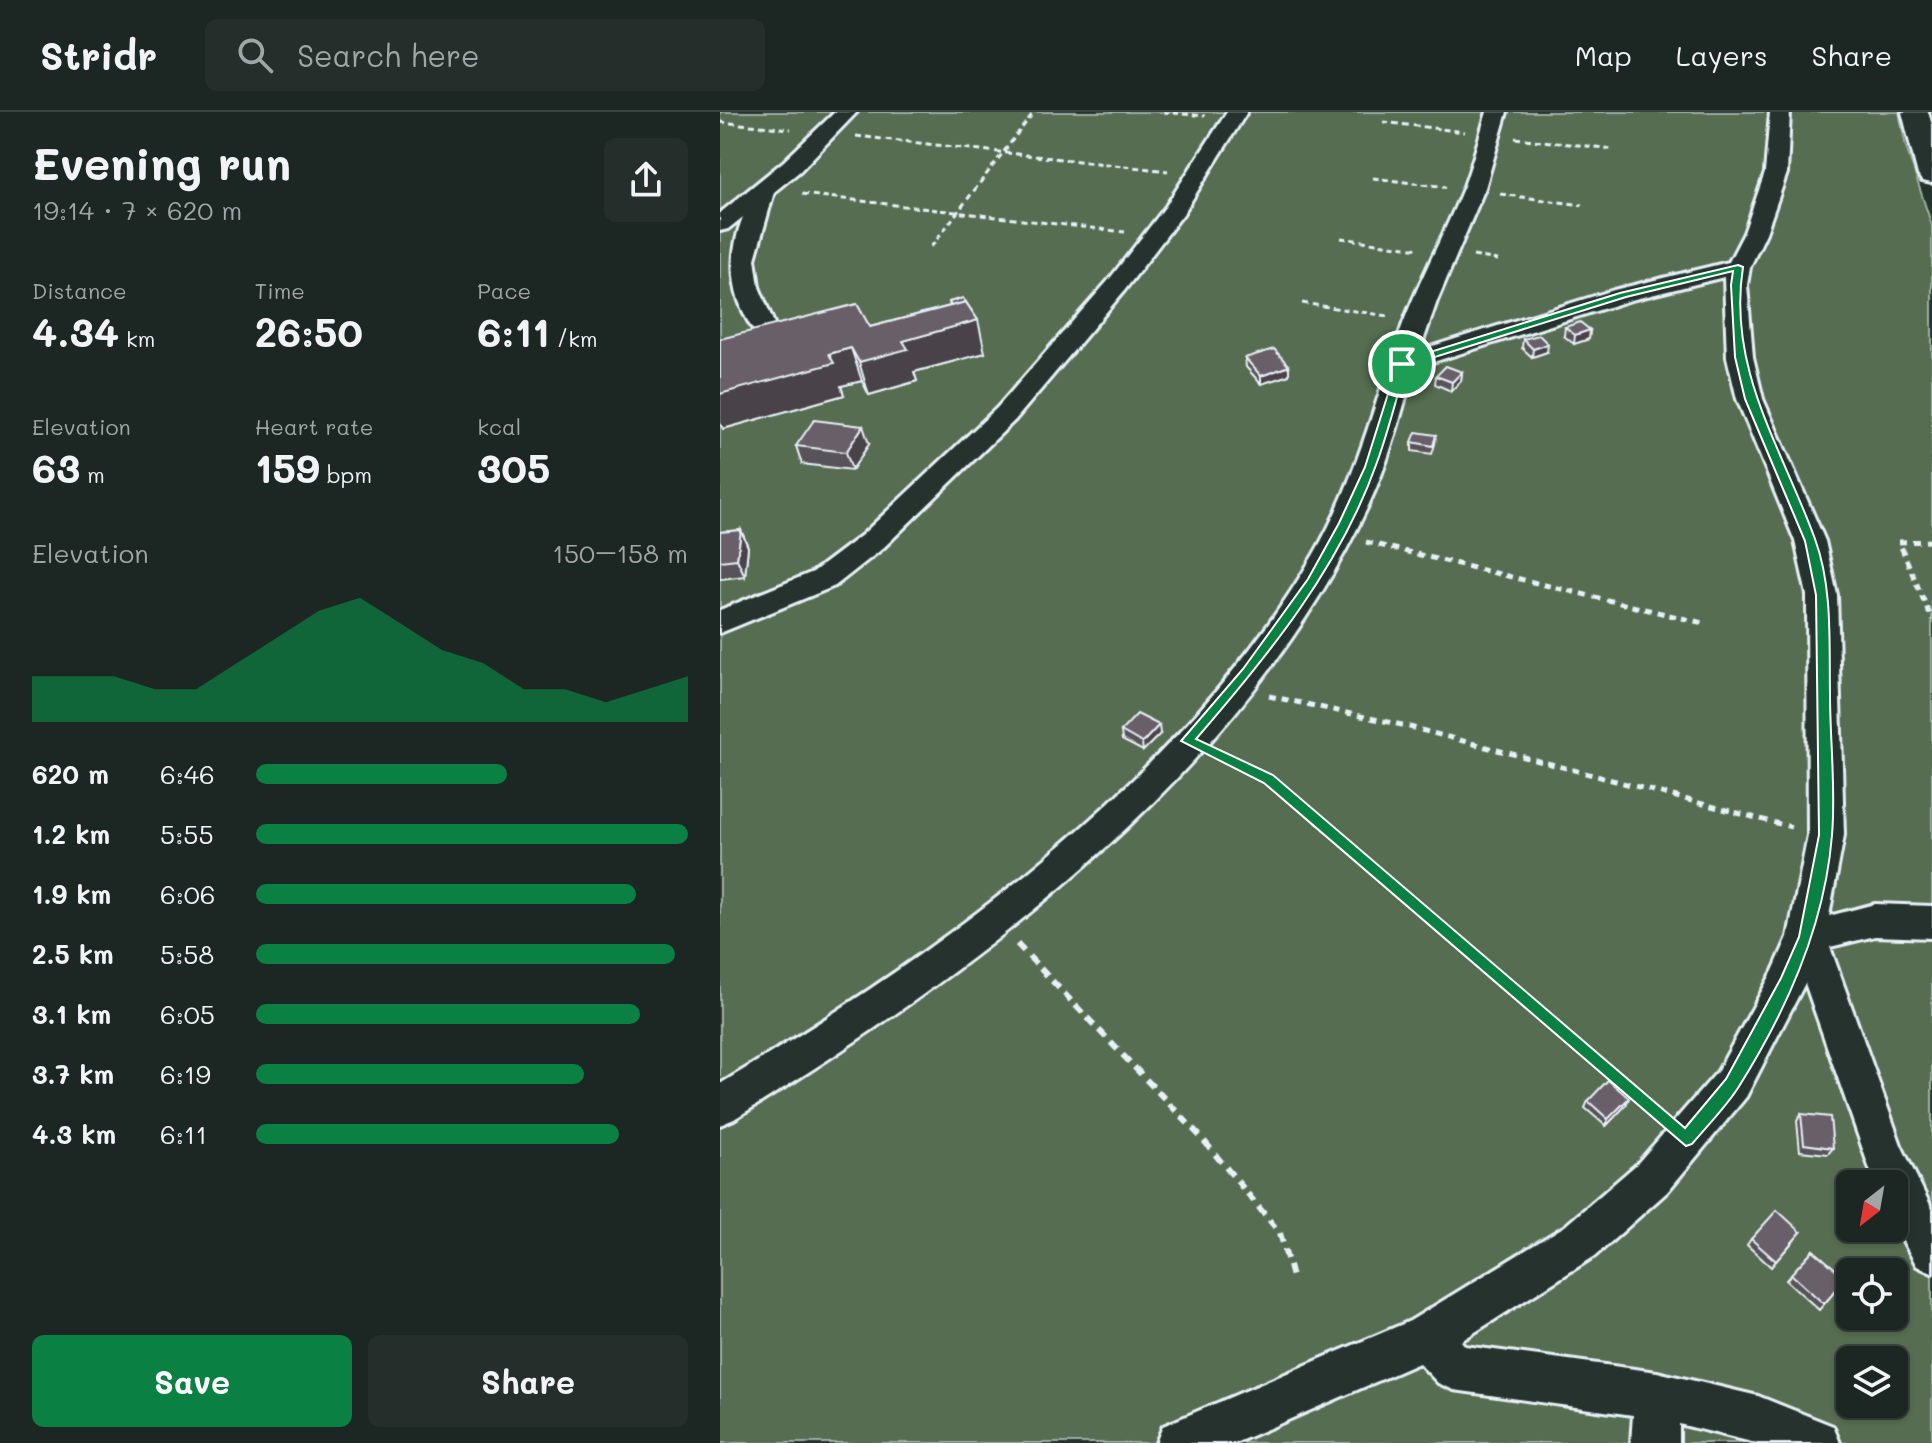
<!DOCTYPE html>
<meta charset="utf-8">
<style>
:root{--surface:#1c2622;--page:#252e2a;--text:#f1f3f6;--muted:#a0a5a5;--line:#3a4340;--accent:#0b8043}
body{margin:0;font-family:Mali,sans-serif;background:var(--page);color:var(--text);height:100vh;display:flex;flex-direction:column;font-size:30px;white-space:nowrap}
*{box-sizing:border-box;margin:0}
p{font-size:26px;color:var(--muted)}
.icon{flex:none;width:44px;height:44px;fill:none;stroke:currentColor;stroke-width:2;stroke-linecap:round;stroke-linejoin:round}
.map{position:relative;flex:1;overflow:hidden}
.drawer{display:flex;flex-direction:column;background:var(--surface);width:720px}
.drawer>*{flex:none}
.needle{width:52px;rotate:211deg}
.buttons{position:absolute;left:1116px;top:1058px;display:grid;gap:16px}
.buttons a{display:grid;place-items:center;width:72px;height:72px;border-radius:12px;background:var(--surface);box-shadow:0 2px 6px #0004,0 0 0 2px var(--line);font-size:40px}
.pin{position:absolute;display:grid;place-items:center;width:68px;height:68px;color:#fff;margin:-34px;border:4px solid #fff;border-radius:50%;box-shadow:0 2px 8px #0007}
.round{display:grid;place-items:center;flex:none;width:84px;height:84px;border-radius:12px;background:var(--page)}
.head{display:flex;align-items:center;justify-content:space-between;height:136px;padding:0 32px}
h1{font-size:44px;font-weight:700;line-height:60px}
.figures{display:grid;grid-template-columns:repeat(3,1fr);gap:12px;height:136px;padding:8px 32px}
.figures div{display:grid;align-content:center}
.figures b{font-size:40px;font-weight:700}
.figures small{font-size:22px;font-weight:400}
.figures p{font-size:22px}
.chart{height:224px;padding:16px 32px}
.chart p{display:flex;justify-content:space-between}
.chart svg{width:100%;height:144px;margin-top:8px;fill:var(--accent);opacity:.7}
.action{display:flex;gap:16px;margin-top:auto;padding:16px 32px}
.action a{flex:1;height:92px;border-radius:12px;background:var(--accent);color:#fff;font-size:32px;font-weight:700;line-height:92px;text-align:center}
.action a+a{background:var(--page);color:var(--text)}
ul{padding:0 32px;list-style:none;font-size:26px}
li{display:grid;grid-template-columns:128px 96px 1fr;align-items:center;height:60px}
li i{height:20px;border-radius:10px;background:var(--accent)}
header{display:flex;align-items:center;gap:48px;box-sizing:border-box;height:112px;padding:0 40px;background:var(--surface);border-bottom:2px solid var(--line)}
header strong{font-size:38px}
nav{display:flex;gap:44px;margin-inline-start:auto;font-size:28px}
.search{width:560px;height:72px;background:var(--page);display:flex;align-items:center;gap:20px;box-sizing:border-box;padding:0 28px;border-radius:12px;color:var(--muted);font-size:30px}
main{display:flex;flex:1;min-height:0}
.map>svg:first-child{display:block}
.green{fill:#566d51;stroke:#9fafa4;stroke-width:2;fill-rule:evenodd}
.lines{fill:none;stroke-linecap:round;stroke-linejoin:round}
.minor-casing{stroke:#e8f1f8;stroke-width:6}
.major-casing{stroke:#e8f1f8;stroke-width:6}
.path-far2{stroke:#e8f1f8;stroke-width:3;stroke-dasharray:6 4;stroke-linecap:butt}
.path-far1{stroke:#e8f1f8;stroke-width:5;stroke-dasharray:7 6;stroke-linecap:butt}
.path{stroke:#e8f1f8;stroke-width:6;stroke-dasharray:10 7;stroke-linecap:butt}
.minor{fill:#26332d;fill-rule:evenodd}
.major{fill:#26332d;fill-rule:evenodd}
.wall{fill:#595259;stroke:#e8f1f8;stroke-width:2}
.shaded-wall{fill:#494248;stroke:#e8f1f8;stroke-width:2}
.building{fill:#685f67;stroke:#e8f1f8;stroke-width:2}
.route{fill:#0b8043;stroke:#fff;stroke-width:2;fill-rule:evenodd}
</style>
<header>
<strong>Stridr</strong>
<div class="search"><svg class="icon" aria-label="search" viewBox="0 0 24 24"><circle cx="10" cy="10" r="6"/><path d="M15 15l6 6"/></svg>Search here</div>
<nav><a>Map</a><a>Layers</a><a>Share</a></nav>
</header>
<main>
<section class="drawer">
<div class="head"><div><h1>Evening run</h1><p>19:14 · 7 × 620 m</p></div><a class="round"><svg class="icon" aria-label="share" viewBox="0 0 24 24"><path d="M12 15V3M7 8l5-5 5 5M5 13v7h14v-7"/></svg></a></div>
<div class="figures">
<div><p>Distance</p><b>4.34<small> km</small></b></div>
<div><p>Time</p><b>26:50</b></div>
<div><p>Pace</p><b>6:11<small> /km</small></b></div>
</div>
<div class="figures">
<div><p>Elevation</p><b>63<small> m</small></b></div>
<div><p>Heart rate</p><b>159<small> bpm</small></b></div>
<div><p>kcal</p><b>305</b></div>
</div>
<div class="chart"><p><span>Elevation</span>150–158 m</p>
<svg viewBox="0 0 160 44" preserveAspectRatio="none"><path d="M0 44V30L10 30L20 30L30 34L40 34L50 26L60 18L70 10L80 6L90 14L100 22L110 26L120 34L130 34L140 38L150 34L160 30V44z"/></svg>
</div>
<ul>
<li><b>620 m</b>6:46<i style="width:58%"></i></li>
<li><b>1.2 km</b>5:55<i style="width:100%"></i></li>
<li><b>1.9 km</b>6:06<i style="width:88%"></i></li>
<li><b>2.5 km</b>5:58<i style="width:97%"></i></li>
<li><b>3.1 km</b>6:05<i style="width:89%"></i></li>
<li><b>3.7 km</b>6:19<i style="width:76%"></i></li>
<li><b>4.3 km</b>6:11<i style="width:84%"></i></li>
</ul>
<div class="action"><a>Save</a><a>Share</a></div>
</section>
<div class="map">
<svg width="1212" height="1331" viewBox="0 0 1212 1331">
<rect width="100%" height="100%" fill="#26332d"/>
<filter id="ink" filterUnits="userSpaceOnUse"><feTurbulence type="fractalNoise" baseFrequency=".0125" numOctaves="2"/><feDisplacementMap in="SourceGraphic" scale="16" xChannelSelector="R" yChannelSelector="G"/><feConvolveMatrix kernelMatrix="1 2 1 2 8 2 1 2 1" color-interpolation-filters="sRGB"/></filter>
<g filter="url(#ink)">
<path class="green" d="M0,0H1179L1186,35L1212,114V1331H0ZM1130,1072H1174V1116H1130ZM1130,1160H1174V1204H1130ZM1130,1248H1174V1292H1130Z"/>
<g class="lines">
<g class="minor-casing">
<path id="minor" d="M115,0H137L80,59L54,80L35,147L39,175L55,214L52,219H34C10,183 8,144 23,105L8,117L0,119V101L64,49Z
M507,0H527L463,102L404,179L295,308L162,437L115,474L0,521V498L93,460L142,423L277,296L388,169L446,94Z
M767,0H787L765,76L717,189L700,238L894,178L1009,150L1024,121L1045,61L1050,0H1070L1067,61L1046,121L1030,155L1027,173L1033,245L1043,287L1105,429L1117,483L1124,723L1109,804L1155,792L1212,794V826L1155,824L1110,835L1181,1033L1212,1097V1161L1197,1154L1174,1113V1072H1155L1085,871L1026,985L947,1080L875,1144L741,1229L745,1234L937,1260L1038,1284L1113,1314L1120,1331H1036L959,1312V1331H911L913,1303L734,1278L718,1271L699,1251L515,1331H436L443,1314L690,1209L845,1114L917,1052L998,959L1053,859L1068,825L1088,723L1087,483L1075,429L1017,287L1007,245L1004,165L911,188L694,256C681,303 669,350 648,394C524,661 258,857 14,1007L0,1013V972C221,840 462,668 594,442C637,368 655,288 684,209C702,163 726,119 744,74C753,50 759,25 767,0Z"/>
</g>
<g class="major-casing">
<path id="major" d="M1182,0H1208L1212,13V71L1202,69L1198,63Z"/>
</g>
<path class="path-far2" d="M443,0L485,4
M0,10L71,17
M663,10L745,20
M136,24L448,59
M795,26L893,37
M653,66L726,75
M82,82L405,120
M780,82L862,93
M621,126L700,137
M211,135L314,0
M753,144L778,148
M582,191L668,204"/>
<path class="path-far1" d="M1212,429L1179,430L1212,508
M646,430L987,512
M549,584L682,613L1071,715
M498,643L548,667L655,759"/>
<path class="path" d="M653,757L937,1003
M297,832L480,1024L560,1121L572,1165"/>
<use href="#minor" class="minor"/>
<use href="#major" class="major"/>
</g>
<path class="wall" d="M229,190L265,241L194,260L197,269L149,283L142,269L121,274L124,283L3,317L150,215L230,194Z
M845,215L870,218L869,227L854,232L844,224Z
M803,227L827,240L812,245L802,236Z
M525,246L569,254V263L541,272L526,255Z
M742,260L741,269L731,279L715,272L716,264Z
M716,323L715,332L712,342L692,339V330Z
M149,332L132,358L82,352L76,334Z
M21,418L28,435L25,464L0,467V420Z
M401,619L440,622L423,639L402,628Z
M868,989L906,993L886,1014L865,996Z
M1081,1002L1113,1036L1108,1042L1080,1039L1077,1009Z
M1081,1120L1051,1155L1027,1133L1031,1127Z
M1093,1138L1126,1166L1099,1198L1066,1168Z"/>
<path class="shaded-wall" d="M258,208L265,241L194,260L197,269L149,283L139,250L183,229Z
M870,218L869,227L854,232L855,223Z
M828,232L827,240L812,245L813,237Z
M131,236L142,269L121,274L124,283L3,317L0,311V282L109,242Z
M569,254V263L541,272V264Z
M742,260L741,269L731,279L732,270Z
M143,314L149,332L132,358L126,340Z
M21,418L28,435L25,464L17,447Z
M439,613L440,622L423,639L422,631Z
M909,986L906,993L886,1014L888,1007Z"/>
<path class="building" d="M243,186L255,204L246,190L231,194L229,190Z
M246,190L258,208L183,229L188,237L139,250L131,236L109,242L114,251L0,282V227L137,192L150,215Z
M860,210L870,218L855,223L845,215Z
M819,223L828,232L813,237L803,227Z
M554,237L569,254L541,264L525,246Z
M726,254L742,260L732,270L716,264Z
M94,308L143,314L126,340L76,334Z
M696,320L716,323L713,334L692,330Z
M21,418L17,447L0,449V420Z
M417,602L439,613L422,631L401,619Z
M888,968L909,986L888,1007L868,989Z
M1081,1002L1110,1005L1113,1036L1084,1032Z
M1057,1098L1081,1120L1056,1149L1031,1127Z
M1093,1138L1126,1166L1104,1192L1071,1162Z"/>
</g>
<path class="route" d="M1018,153L1023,155C1007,257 1062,336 1095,427C1113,476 1109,532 1110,583C1110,629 1116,677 1112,723C1105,813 1066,900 1018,976C1005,996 987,1014 972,1032L966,1034L544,671L461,629L523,557L588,467L619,411L645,355L678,250L900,181ZM1013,159L1011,173L1015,245L1025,287L1085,429L1096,483L1099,723L1079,825L1061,866L1006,967L965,1016L553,663L476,627C547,545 619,457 656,353C668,321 676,287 686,254L906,185Z"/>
</svg>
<div class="buttons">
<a><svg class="needle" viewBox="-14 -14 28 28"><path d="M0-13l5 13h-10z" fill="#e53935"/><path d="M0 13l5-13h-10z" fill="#a0a5a5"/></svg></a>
<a><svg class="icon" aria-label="locate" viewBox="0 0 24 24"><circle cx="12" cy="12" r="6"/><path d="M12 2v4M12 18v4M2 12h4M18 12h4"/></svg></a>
<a><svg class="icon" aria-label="layers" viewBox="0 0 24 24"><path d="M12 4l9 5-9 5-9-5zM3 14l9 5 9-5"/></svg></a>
</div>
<div class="pin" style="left:682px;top:252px;background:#1e9e55"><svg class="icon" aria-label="arrive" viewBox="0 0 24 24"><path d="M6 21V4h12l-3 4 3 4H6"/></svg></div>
</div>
</main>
